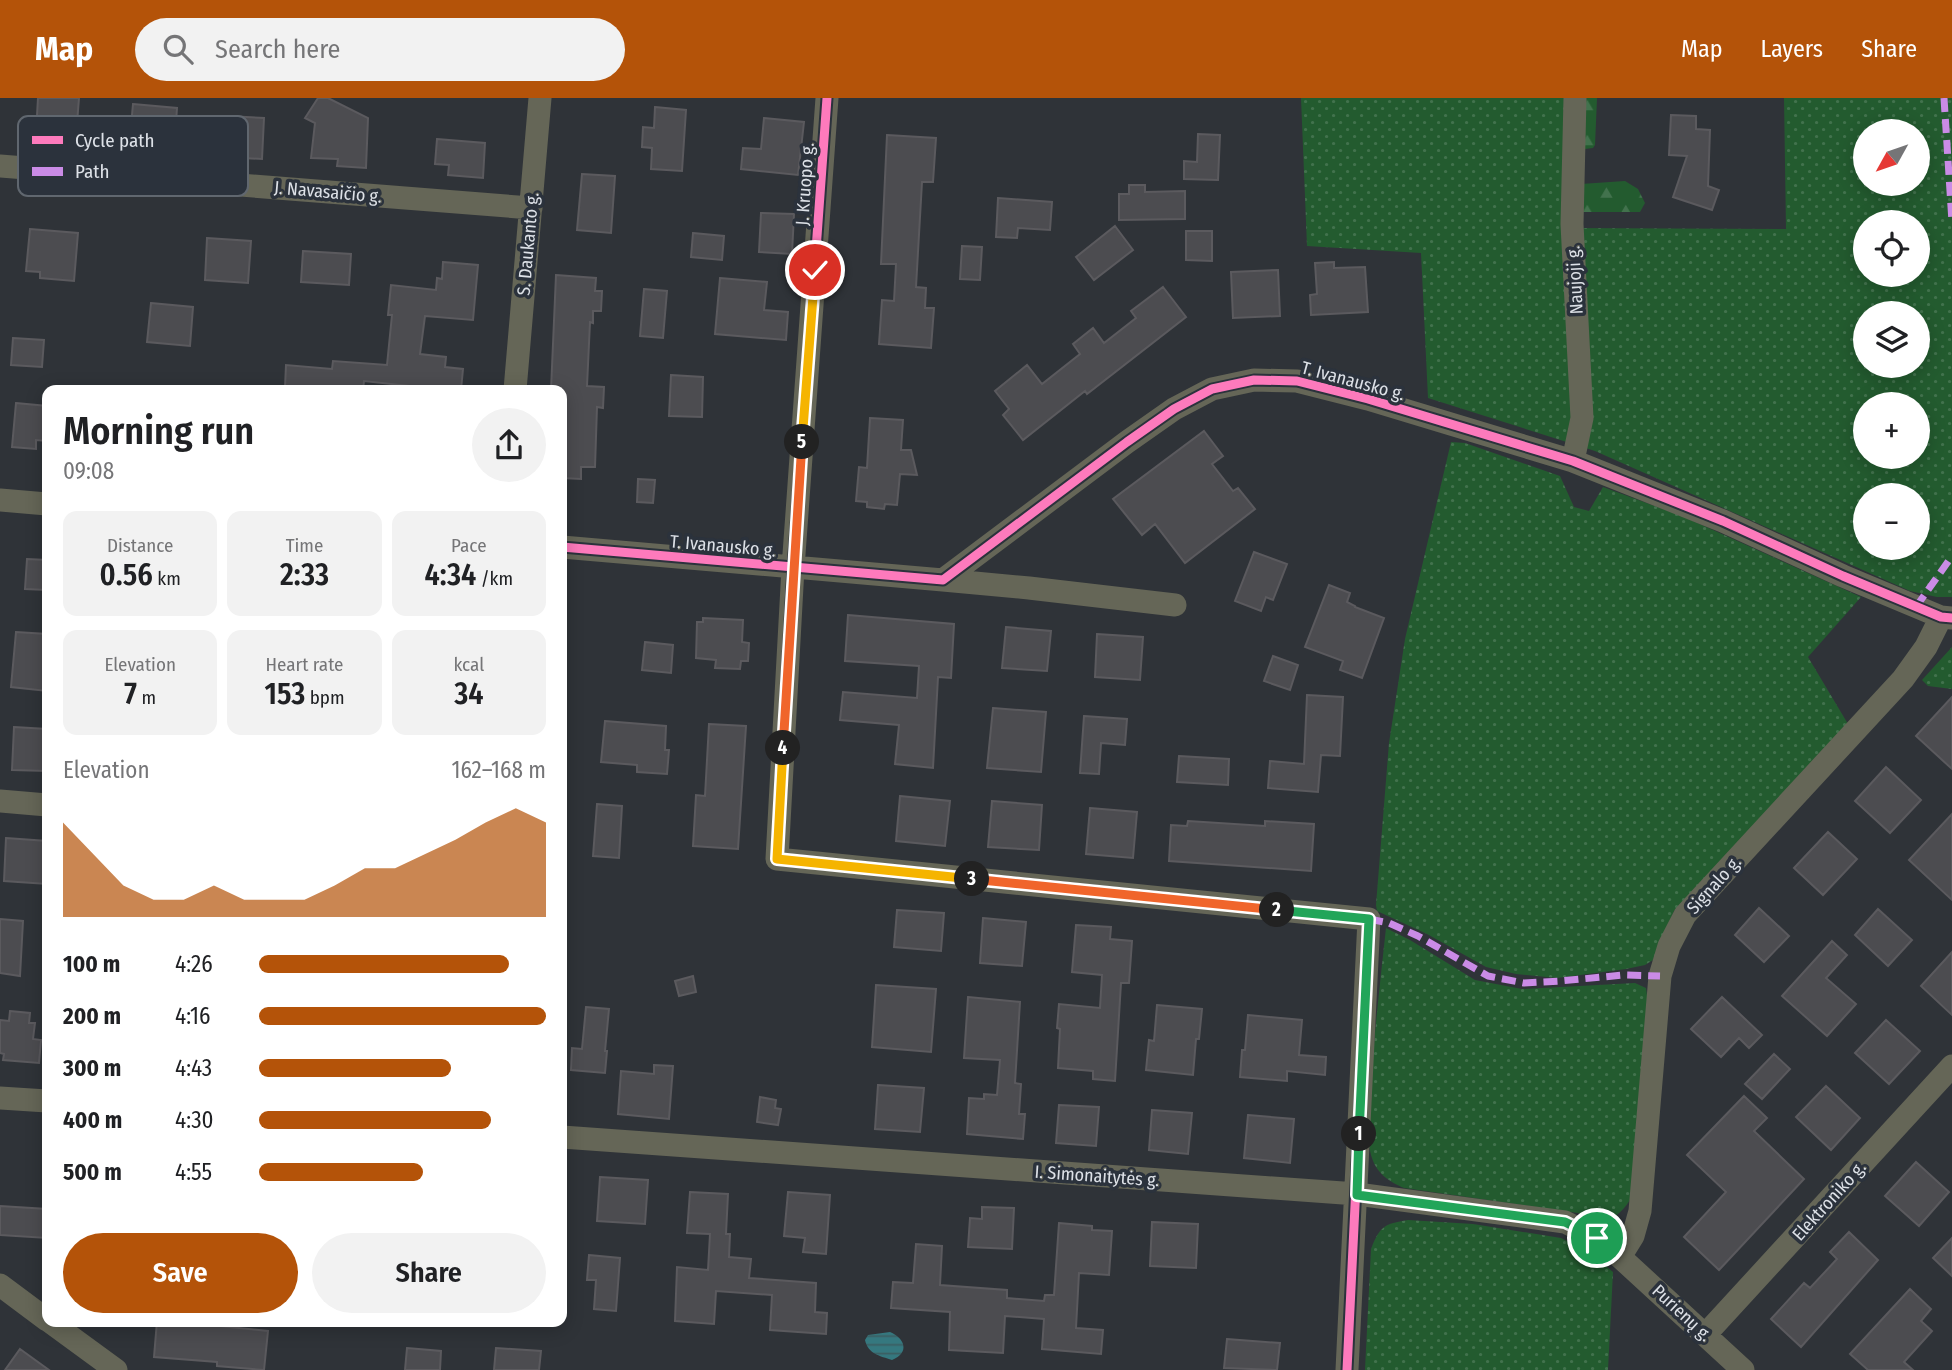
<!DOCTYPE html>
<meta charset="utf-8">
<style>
:root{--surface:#fff;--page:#f2f2f2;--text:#202124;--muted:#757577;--accent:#b45309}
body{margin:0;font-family:"Fira Sans Condensed",sans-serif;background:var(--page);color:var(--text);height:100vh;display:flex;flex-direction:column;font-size:26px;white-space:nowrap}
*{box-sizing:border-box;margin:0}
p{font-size:23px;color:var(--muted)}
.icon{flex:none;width:38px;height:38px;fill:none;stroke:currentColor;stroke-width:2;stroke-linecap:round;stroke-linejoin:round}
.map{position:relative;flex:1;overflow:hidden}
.details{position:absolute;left:42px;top:287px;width:525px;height:942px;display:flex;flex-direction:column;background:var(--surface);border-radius:14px;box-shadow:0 4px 18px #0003}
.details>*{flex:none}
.needle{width:46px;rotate:230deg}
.fabs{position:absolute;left:1853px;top:21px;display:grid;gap:14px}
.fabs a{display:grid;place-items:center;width:77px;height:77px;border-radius:50%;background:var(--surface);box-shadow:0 4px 18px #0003;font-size:35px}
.pin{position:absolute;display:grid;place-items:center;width:60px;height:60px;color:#fff;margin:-30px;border:4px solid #fff;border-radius:50%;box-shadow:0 2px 7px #0007}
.km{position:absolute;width:35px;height:35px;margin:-18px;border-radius:50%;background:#222;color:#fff;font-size:19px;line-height:35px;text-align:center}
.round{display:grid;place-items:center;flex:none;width:74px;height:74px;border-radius:37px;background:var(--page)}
.summary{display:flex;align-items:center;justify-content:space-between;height:119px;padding:0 21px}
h1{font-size:38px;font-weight:600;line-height:52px}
.stats{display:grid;grid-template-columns:repeat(3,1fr);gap:10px;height:119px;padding:7px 21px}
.stats div{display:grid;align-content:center;border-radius:14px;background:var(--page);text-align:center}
.stats b{font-size:30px;font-weight:600}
.stats small{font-size:19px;font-weight:400}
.stats p{font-size:19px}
.chart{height:196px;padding:14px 21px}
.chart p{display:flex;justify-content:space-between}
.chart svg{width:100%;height:126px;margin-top:7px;fill:var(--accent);opacity:.7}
.cta{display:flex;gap:14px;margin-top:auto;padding:14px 21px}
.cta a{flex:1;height:80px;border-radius:42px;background:var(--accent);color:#fff;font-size:28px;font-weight:600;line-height:80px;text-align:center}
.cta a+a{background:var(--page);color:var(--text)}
ul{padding:0 21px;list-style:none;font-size:23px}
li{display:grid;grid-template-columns:112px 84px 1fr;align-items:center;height:52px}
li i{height:18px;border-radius:9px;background:var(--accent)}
header{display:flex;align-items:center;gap:42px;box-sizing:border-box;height:98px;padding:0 35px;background:var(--accent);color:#fff}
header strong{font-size:33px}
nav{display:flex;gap:38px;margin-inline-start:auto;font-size:24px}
.search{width:490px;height:63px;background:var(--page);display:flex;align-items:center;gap:18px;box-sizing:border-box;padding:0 24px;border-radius:38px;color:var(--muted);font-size:26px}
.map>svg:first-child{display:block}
.grass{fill:url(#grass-dots);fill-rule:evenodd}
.forest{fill:url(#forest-firs)}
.water{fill:url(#water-rules)}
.building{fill:#4c4c50;stroke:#5b5a5e;stroke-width:2}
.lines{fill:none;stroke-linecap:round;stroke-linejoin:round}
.minor{stroke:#656657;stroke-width:23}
.quiet{stroke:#ca8be6;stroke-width:7;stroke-dasharray:14 7;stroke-linecap:butt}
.cycleway-casing{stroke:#2b323c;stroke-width:13}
.cycleway{stroke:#fd7abc;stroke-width:9}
.split-1-casing{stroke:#fff;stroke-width:14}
.split-2-casing{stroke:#fff;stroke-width:14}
.split-3-casing{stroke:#fff;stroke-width:14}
.split-4-casing{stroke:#fff;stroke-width:14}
.split-5-casing{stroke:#fff;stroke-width:14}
.split-6-casing{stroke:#fff;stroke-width:14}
.split-1{stroke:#22a559;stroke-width:9}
.split-2{stroke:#22a559;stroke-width:9}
.split-3{stroke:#f0652b;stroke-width:9}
.split-4{stroke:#f5b400;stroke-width:9}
.split-5{stroke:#f0652b;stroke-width:9}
.split-6{stroke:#f5b400;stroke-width:9}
.labels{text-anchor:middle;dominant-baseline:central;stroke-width:7;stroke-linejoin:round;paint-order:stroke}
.street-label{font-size:18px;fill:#dde1e7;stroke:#2b323c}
.key{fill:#2b323c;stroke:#60676f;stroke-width:2}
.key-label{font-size:19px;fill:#dde1e7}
</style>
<header>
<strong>Map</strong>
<div class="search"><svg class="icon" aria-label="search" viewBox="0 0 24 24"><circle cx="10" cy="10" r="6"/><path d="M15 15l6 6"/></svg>Search here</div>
<nav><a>Map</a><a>Layers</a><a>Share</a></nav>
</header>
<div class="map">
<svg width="1952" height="1272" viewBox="0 0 1952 1272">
<defs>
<pattern id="grass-dots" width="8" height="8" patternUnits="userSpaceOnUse" patternTransform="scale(1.75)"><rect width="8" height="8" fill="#235b2f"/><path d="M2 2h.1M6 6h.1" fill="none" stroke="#42724d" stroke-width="1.8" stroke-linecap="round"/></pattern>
<pattern id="forest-firs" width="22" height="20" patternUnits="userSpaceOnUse" patternTransform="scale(1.75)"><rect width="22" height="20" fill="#235b2f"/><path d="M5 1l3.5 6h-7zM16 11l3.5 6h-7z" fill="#42724d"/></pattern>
<pattern id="water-rules" width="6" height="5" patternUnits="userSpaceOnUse" patternTransform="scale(1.75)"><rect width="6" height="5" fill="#35787f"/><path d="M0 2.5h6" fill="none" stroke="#3c5e62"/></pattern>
</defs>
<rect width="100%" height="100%" fill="#2f3338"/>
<path class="grass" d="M1301,0H1567L1565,130L1786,131L1784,0H1952V499H1937L1910,493L1595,353L1428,300L1421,155L1307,148ZM1866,33H1918V86H1866ZM1866,124H1918V177H1866ZM1866,215H1918V268H1866ZM1866,306H1918V359H1866ZM1866,397H1918V450H1866Z
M1451,344L1465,345L1560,378L1574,409L1589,413L1603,389L1682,418L1861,499L1808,559L1848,626L1674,813L1653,862L1645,867L1626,871L1557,880L1516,876L1486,869L1427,836L1377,813L1376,807L1389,645L1405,541Z
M1952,549V591L1928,588L1922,582Z
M1386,830L1410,842L1475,882L1522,891L1635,885L1646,890L1648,905L1630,1102C1614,1126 1603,1124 1578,1115L1404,1090C1388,1083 1376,1075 1371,1057C1366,1039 1370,1017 1371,998C1373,942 1380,886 1386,830Z
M1408,1122L1473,1126L1561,1140L1588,1153L1613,1174L1608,1272H1365L1371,1151C1380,1128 1384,1126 1408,1122Z"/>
<path class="forest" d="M1581,0H1597L1595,47L1593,50L1585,51Z
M1625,83L1638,91L1645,105L1640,114H1581V86Z"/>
<path class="water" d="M890,1234C905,1240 910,1255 892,1262C880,1258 868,1256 865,1242L868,1237Z"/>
<path class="building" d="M38,0H79L75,51L50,49L51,35H36Z
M318,0H328L368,20L366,70L337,68L338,61L311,60L315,25L305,20Z
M133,6L177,10L174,53L129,50Z
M655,9L686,12L682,73L651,71L652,50L642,49L643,29L654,30Z
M1671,17L1696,18V31L1710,32L1708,88L1719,92L1712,112L1673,99L1687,58L1669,57Z
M227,18L264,20L262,61L225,59Z
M764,20L804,24L798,77L741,71L743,50L761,51Z
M1198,36L1220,37L1218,82L1184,81V63L1197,64Z
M887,37L936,40L933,84H922L916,189L926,190L925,210H934L931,250L879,246L882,202L894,203L896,166H881Z
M437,41L485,45L483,80L448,77L449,67L435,66Z
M582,76L615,78L611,135L577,132Z
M1129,87H1145V94L1185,93V121L1119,122V96H1129Z
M998,100L1052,104L1050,132L1018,130L1017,140L996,139Z
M761,115L794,116L792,156L759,154Z
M1115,128L1133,152L1094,182L1076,159Z
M30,131L78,135L74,183L40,180V174L26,173Z
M1186,133H1212V163L1186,162Z
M693,135L724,138L722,162L691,159Z
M207,140L251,143L248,185L205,182Z
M962,148L982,149L980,182L960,181Z
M303,153L351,156L349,187L301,184Z
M443,164L478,167L473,222L425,218L420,256L446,259L445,269L463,271L461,292H428V290L364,283L363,292H320L285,289L286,267L332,271L333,263L387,267L392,217H388L391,187L436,192L437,180L442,181Z
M1334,164V170L1365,169L1368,214L1311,217L1310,197L1317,196L1315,165Z
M1278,172L1280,218L1233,220L1231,174Z
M556,177L596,180L595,193H602L601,213H593V225L590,224L587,288L604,289L603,310L597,309L595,369H581V381L562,380V292H551Z
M720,180L767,184L764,212L788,214L786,242L715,236Z
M1163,189L1186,219L1087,296L1085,293L1023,342L1003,317L1009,311L995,293L1027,267L1042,286L1080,256L1073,246L1093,230L1104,245L1136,220L1131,213Z
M644,191L667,193L663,240L640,238Z
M151,205L193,209L190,248L147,244Z
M13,240L44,242L42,269L11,267Z
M671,277L703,279L702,319L669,318Z
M16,305L47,308V343L36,342V351L12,349Z
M870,320L903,322L901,352H911L917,377L900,376L897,407L885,406L884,411L867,409V404L856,403L859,369L867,370Z
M1204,333L1223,358L1212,366L1233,393L1238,390L1255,411L1185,465L1155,426L1142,437L1113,401Z
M638,381L655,382L653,405L637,404Z
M1254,454L1287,466L1273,502L1266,499L1261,513L1235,503Z
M27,461L47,462V492L25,491Z
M1329,487L1350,495L1347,504L1355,508V509L1384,520L1362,580L1340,572L1343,563L1305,549Z
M848,517L954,526L951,580L938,579L933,670L895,666L899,627L840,622L843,594L917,600L919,568L845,563Z
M703,520L743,522L742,544L749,545L748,563H741L740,571L715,570L716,562L696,560L697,524H703Z
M1006,529L1051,533L1047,573L1002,570Z
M16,534L47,536V593L11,589Z
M1097,536L1143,539L1140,582L1095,579Z
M645,544L673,547L671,575L642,572Z
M1273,558L1298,567L1290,592L1264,583Z
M1307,597L1343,599L1340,658L1321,657L1318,694L1268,690L1270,663L1304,666Z
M1952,599V671L1916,638Z
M993,610L1046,614L1041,674L987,670Z
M1084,618L1127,621L1125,647L1101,645L1099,676L1080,675Z
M605,623L666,628L665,652H669L667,676L637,674V667L601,664Z
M709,626L746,628L738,751L693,748L696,697L705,698Z
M14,629L47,631V673L12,672Z
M1179,658L1229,661L1228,687L1177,684Z
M1886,669L1921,702L1890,735L1855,703Z
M900,698L950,703L945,748L896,743Z
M992,703L1042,707L1039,752L988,749Z
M597,706L622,708L619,760L593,758Z
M1090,710L1137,714L1133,760L1086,756Z
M1952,716V802L1909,762Z
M1188,723L1265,728V723L1314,726L1311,773L1169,763L1171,727L1187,728Z
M1828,734L1857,761L1823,797L1794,770Z
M6,740L47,743V786L4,783Z
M1759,810L1789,838L1764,864L1735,837Z
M1878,811L1912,842L1888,868L1855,837Z
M897,812L944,815L941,853L894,849Z
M983,820L1026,824L1022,868L980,865Z
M0,821L23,823L20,878L0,875Z
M1076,827L1111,829L1110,841L1132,843L1129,885H1121L1115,983L1093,981V973L1058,970L1060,931L1057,930L1059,906L1100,910L1102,877L1072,874Z
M1832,843L1847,857L1826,880L1856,906L1827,938L1782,898Z
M1952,854V917L1921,888Z
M693,878L696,894L679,898L675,883Z
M876,887L936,891L931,954L872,949Z
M968,899L1020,904L1015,985L1021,986L1019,1016H1025L1023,1041L967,1036L969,1000L984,1001V996L997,997L1000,962L964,960Z
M1722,899L1762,937L1749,950L1739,940L1721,959L1691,931Z
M1157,907L1202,911L1199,941H1196L1193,977L1146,972L1149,942L1154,943Z
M586,909L609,911L605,953H607L605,975L571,972L572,950L582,951Z
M10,913L30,915L29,925H35L33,941L41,942L39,965L3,962L4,956L0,955V922L9,923Z
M1248,917L1302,922L1299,957L1326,959L1325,977L1287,973V983L1240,979L1242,952H1245Z
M1886,922L1920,953L1889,986L1855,955Z
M1774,956L1790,971L1762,1001L1745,986Z
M654,967L673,968L669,1021L618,1016L621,973L654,976Z
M878,987L924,990L920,1034L875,1031Z
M1826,988L1860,1020L1831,1052L1796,1019Z
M1744,998L1767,1020L1754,1033L1804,1081L1719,1172L1684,1139L1726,1094L1687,1057Z
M760,999L776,1002L775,1010L781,1011L778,1027L757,1024Z
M1059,1007L1099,1009L1096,1048L1056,1045Z
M1152,1012L1192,1015L1188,1056L1149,1052Z
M1248,1017L1294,1021L1290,1065L1244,1060Z
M1916,1064L1949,1094L1919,1128L1885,1098Z
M600,1079L648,1082L645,1126L597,1123Z
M690,1094L728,1096L726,1136H730L729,1159L751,1161L749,1180L816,1185L815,1214L827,1215L826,1236L770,1232L772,1197L716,1193L714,1226L675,1223L677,1169L708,1172L710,1136L687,1135Z
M788,1094L830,1097L826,1156L803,1154L805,1140L784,1138Z
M0,1108L47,1111V1140L0,1137Z
M982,1109L1014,1110L1012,1151L968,1149L970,1120L982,1121Z
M1152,1124L1198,1126L1196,1170L1150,1168Z
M1059,1125L1092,1128V1132L1112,1133L1109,1177L1079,1175L1076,1230L1103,1232L1101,1256L1042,1251L1044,1221L1005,1218L1003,1255L949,1252L950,1214L891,1210L893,1184L913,1185L916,1146L942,1148L940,1187L1007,1192V1200L1044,1203L1045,1197H1054Z
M1849,1134L1878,1162L1801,1249L1771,1221L1804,1185L1810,1190L1837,1161L1830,1154Z
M1952,1140V1178L1933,1160Z
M589,1157L620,1160L616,1213L594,1211L596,1182H587Z
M1910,1191L1931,1211L1921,1223L1932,1233L1904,1264L1913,1272H1868L1850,1256Z
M157,1223H201V1226L268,1233L264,1272L217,1268V1264L154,1259Z
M1227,1241L1280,1245L1277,1272L1224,1270Z
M407,1250L441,1253L440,1272H405Z
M496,1250L541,1253L539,1272H494Z
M20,1251L49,1272H5Z"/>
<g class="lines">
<path class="minor" d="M827,0L793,470L777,761L1369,821L1347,1272
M0,68L531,110
M515,292L540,0
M1573,363L1582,320L1572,126L1575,0
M0,402L47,406
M562,449L943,482L1127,344L1174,311L1212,291L1254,282L1297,283L1368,301L1573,363L1723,423L1843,478L1941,519L1952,520
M943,482L1029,490L1175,507
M0,703L47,707
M0,1000L47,1003
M562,1039L1357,1096L1565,1124L1597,1140L1620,1159L1743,1272
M1620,1159L1633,1138L1640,1113L1660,878L1669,848L1685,817L1903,581L1926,549L1941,519
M0,1187L47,1222
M49,1223L116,1272
M1705,1237L1952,968"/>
<path class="quiet" d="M1944,0L1952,124
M1916,509L1952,458
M1369,821L1389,825L1418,838L1488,878L1524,885L1560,883L1624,877L1660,878"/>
<g class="cycleway-casing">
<path id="cycleway" d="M827,0L793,470L777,761L1369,821L1347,1272
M562,449L943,482L1127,344L1174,311L1212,291L1254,282L1297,283L1368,301L1573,363L1723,423L1843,478L1941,519L1952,520"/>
</g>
<use href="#cycleway" class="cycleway"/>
</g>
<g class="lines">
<g class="split-1-casing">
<path id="split-1" d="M1359,1036L1357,1097L1565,1124L1597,1140"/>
</g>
<g class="split-2-casing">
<path id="split-2" d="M1277,812L1369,821L1359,1036"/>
</g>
<g class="split-3-casing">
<path id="split-3" d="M972,781L1277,812"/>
</g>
<g class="split-4-casing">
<path id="split-4" d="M783,650L777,761L972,781"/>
</g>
<g class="split-5-casing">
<path id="split-5" d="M783,650L802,344"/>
</g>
<g class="split-6-casing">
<path id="split-6" d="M802,344L815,172"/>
</g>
<use href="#split-1" class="split-1"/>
<use href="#split-2" class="split-2"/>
<use href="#split-3" class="split-3"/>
<use href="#split-4" class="split-4"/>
<use href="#split-5" class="split-5"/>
<use href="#split-6" class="split-6"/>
</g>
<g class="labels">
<g class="street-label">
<text transform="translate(805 86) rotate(-86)">J. Kruopo g.</text>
<text transform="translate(328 94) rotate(5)">J. Navasaičio g.</text>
<text transform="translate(528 146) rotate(-85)">S. Daukanto g.</text>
<text transform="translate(1575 182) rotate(-93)">Naujoji g.</text>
<text transform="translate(1353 283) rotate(15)">T. Ivanausko g.</text>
<text transform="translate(723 448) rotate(5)">T. Ivanausko g.</text>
<text transform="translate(1714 787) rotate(-48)">Signalo g.</text>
<text transform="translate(1097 1078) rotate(4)">I. Simonaitytės g.</text>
<text transform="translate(1829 1103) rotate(-48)">Elektroniko g.</text>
<text transform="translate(1682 1215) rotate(43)">Purienų g.</text>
</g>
</g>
<rect x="18" y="18" width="230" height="80" rx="10" class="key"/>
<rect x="32" y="38" width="31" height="8" fill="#fd7abc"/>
<rect x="32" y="69" width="31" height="9" fill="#ca8be6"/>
<g class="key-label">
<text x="75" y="49">Cycle path</text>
<text x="75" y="80">Path</text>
</g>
</svg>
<div class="fabs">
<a><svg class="needle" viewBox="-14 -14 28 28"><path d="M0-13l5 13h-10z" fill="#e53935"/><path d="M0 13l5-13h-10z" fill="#757577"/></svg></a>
<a><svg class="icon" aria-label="locate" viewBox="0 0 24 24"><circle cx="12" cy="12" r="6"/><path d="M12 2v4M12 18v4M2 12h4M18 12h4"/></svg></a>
<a><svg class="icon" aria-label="layers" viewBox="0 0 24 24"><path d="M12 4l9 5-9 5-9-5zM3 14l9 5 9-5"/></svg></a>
<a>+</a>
<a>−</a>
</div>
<div class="pin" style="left:1597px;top:1140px;background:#1e9e55"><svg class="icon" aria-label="arrive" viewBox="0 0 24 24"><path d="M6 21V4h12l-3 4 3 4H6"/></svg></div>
<div class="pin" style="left:815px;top:172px;background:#d93025"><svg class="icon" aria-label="check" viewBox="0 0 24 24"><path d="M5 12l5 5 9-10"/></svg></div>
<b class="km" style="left:1359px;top:1036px">1</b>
<b class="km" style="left:1277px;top:812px">2</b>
<b class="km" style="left:972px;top:781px">3</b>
<b class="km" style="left:783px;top:650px">4</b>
<b class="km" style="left:802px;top:344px">5</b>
<section class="details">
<div class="summary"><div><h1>Morning run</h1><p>09:08</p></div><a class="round"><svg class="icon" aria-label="share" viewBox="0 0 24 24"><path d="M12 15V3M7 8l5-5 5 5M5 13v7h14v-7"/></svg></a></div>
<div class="stats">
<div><p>Distance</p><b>0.56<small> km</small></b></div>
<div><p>Time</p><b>2:33</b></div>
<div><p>Pace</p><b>4:34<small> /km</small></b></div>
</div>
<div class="stats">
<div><p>Elevation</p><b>7<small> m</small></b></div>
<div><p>Heart rate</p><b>153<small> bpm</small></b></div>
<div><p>kcal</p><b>34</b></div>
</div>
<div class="chart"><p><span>Elevation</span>162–168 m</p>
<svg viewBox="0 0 160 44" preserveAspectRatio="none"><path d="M0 44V11L10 22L20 33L30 38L40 38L50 33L60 38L70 38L80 38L90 33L100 27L110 27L120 22L130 17L140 11L150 6L160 11V44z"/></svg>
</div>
<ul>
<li><b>100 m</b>4:26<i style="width:87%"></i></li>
<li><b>200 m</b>4:16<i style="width:100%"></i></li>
<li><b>300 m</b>4:43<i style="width:67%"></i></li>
<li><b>400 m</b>4:30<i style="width:81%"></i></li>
<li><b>500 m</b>4:55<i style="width:57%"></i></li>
</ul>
<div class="cta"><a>Save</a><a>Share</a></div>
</section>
</div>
